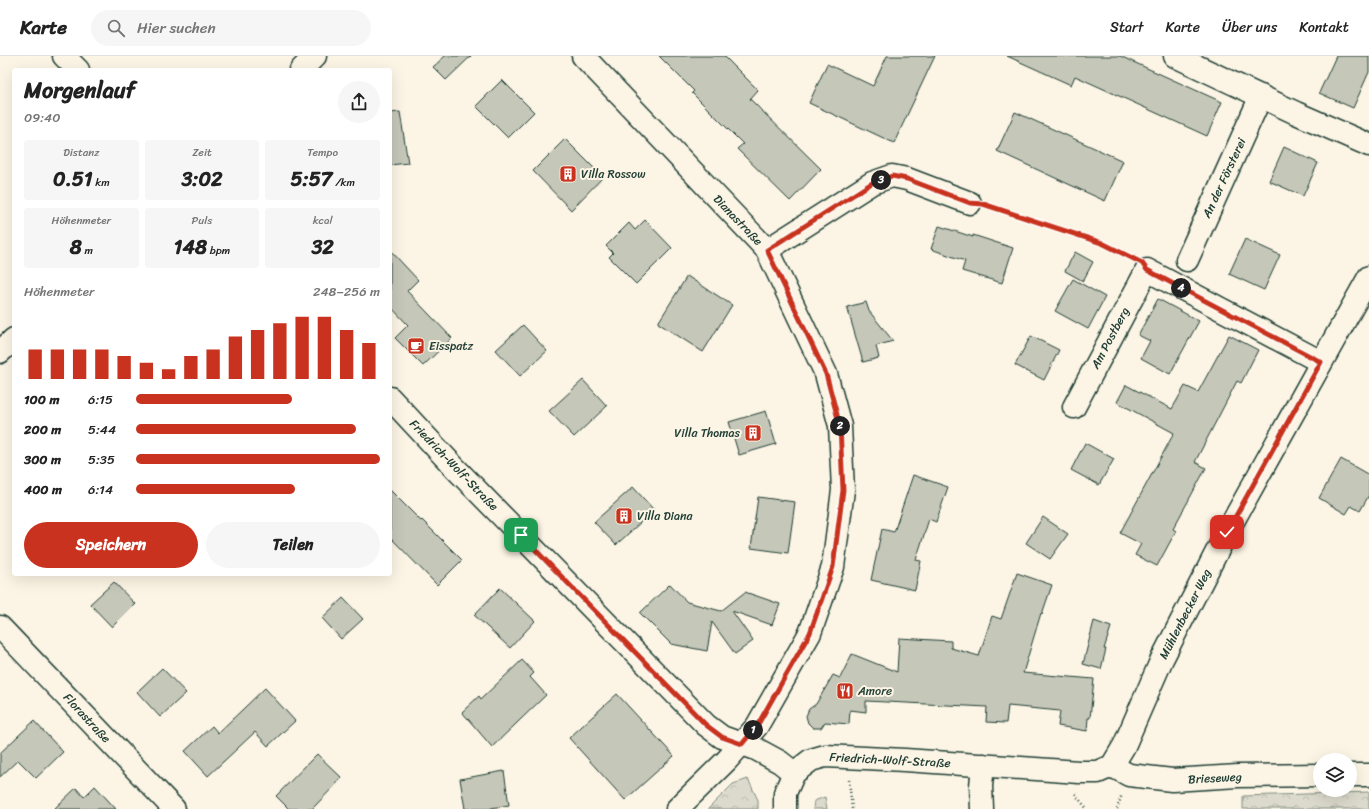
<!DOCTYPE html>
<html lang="de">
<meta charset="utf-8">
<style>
:root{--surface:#fff;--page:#f6f6f6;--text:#222;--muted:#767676;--line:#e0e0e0;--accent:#c8321e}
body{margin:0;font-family:Sriracha,sans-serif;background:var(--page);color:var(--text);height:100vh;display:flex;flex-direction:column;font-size:15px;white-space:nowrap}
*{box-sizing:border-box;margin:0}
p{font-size:13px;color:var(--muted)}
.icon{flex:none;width:22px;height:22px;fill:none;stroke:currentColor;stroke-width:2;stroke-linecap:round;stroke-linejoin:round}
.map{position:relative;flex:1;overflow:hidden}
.panel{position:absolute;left:12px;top:12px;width:380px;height:508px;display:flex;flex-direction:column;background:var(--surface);border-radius:4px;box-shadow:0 4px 16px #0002}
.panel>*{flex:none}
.fabs{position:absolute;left:1313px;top:697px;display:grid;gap:8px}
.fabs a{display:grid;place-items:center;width:44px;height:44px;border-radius:50%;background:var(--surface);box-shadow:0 4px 16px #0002;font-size:20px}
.pin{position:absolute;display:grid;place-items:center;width:34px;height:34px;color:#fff;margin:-17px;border-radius:8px;box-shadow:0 2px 6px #0006}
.km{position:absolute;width:20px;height:20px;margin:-10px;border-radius:50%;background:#222;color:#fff;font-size:11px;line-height:20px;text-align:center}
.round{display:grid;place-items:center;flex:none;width:42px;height:42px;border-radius:21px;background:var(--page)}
.overview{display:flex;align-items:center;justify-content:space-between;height:68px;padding:0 12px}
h1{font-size:22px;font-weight:700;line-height:30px}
.stats{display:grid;grid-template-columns:repeat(3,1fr);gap:6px;height:68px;padding:4px 12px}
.stats div{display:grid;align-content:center;border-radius:4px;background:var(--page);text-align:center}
.stats b{font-size:20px;font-weight:700}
.stats small{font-size:11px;font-weight:400}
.stats p{font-size:11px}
.chart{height:112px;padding:8px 12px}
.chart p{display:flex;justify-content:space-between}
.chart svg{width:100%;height:72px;margin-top:4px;stroke:var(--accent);stroke-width:6}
.cta{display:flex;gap:8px;margin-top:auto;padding:8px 12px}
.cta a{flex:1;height:46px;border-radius:24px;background:var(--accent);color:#fff;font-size:16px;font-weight:700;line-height:46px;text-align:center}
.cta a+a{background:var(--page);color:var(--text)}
ul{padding:0 12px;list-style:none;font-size:13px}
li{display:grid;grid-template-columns:64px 48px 1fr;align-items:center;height:30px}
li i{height:10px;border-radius:5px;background:var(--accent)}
header{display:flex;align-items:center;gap:24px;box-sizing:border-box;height:56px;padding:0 20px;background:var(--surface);border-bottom:1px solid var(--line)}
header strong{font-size:19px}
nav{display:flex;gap:22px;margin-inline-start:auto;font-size:14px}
.search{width:280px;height:36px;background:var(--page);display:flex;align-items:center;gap:10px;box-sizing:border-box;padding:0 14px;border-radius:22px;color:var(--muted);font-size:15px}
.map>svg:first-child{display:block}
.green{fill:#dcdacc;stroke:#7e8c80}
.forest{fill:url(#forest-crowns);stroke:#7e8c80}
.building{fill:#c5c7b9;stroke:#1f3d34}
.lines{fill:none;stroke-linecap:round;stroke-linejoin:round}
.minor-casing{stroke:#1f3d34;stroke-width:25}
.major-casing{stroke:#1f3d34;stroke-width:25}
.path{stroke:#1f3d34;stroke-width:2.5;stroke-dasharray:1 3;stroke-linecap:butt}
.minor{stroke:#fcf5e5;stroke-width:22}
.major{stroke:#fcf5e5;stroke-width:22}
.route-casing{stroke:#fff;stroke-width:8}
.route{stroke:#c8321e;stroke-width:5}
.labels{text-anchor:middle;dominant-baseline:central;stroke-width:4;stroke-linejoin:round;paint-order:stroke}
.poi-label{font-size:12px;fill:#1f3d34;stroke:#fcf5e5;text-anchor:start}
.street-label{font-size:12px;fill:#1f3d34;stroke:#fcf5e5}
</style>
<header>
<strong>Karte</strong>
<div class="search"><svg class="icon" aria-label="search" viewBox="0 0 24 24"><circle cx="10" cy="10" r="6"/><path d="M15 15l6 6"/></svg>Hier suchen</div>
<nav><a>Start</a><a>Karte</a><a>Über uns</a><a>Kontakt</a></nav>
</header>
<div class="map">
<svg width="1369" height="753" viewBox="0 0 1369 753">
<defs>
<pattern id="forest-crowns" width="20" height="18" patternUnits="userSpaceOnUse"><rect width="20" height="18" fill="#dcdacc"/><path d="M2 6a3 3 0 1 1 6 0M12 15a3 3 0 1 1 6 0" fill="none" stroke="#bcbcb0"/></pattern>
</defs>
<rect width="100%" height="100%" fill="#fcf5e5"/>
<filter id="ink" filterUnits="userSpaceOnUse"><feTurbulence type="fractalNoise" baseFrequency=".025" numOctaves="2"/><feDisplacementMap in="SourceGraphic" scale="8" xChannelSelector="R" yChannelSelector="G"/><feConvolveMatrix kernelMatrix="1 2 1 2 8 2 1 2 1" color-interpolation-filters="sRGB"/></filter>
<g filter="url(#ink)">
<path class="green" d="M825,741L827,753H813L814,745Z"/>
<path class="forest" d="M748,723L758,744V753H708L733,728Z
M1369,736V753H1243V740Z"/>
<path class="building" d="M445,0H471L446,24L433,11Z
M659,0H724L758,34L750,43L821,113L790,145L737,93L743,88L692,37L694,35Z
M887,0H935L894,87L809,47L827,8L873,30Z
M1007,0H1120L1222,46L1207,80L1075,20L1071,29Z
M1336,0H1369V16L1353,52L1319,37Z
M502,24L534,56L508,82L476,50Z
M400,56L408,107L390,109V57Z
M1015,56L1123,105L1105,145L997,95Z
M565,83L603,121L571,154L533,115Z
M1284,91L1318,107L1303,140L1269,125Z
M645,164L672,192L636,228L609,201L613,197L606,190L629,167L635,174Z
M939,170L973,181V179L1013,192L1002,227L962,215L965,205L931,193Z
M1245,183L1280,199L1264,234L1229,218Z
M390,194L418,224L407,235L452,282L423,310L395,282L408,269L390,250Z
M1075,196L1093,206L1083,225L1065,215Z
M687,220L732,249L703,296L658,267Z
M1073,223L1105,241L1088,273L1055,255Z
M1158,243L1199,265L1170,318L1141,302L1150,285L1138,279Z
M866,246L869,255L893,285L876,290L879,302L863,306L847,251Z
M523,269L547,295L520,320L496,294Z
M1229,279L1258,294L1241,327L1237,325L1195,406L1206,412L1173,473L1176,475L1157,510L1135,499L1141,488L1120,477L1174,377L1117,346L1126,329L1172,353L1185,330L1198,336Z
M1031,280L1059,294L1044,324L1015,309Z
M583,324L607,350L574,381L549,355Z
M766,355L776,388L739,399L729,366Z
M1085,387L1114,403L1099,429L1071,414Z
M1341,403L1369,419V439L1360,455L1351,450L1346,458L1319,442Z
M913,419L948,431L936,466L929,463L916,504L921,505L915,534L871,524L882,473L894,476Z
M633,431L654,454L616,489L594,466Z
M390,434L421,465L422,464L462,504L437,529L390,481Z
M758,441L795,446L788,497L751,492Z
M1043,461L1068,478L1050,503L1026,487Z
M1017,517L1052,529L1042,558L1041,557L1023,617L1094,623L1090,662H1088L1087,675L1058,670L1060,655L1008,650L1006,667L986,666L987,651L866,645V656L850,654L849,668L825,666L821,672H813L808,667L806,660L809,653L816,648L833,619L840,622L852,598L897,616L899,582L951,585V592L979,600L992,560L1001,563Z
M114,526L135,548L112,571L90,548Z
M670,528L687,546L721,555L745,536L780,548L772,569L732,555L753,585L735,598L712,566L707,595L671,588L640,557Z
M500,532L535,565L510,592L474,559Z
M343,542L363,563L341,583L322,562Z
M1094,565L1111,571L1104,593H1106L1101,613L1083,608Z
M522,604L534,617L530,621L546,639L492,691L462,656L479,640L481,643Z
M162,612L186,637L160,661L137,636Z
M265,632L295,665L268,690L255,676L208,720L185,695L212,670L218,677Z
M617,638L674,700L625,744L569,682Z
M34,665L63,696L36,722L18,704L0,721V697Z
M317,698L342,722L312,753H289L276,740Z
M504,715L509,749L491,752V753H465L460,723Z
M95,730L116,753H54L76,732L84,741Z"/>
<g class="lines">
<g class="minor-casing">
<path id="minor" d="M64,0L78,14
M583,0L767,194L826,318L840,370L843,434L833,511L810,577L757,670L727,704L677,753
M1175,0L1296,57L1369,89
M301,14L315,0
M767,194L872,127L892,120L907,123L970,147
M1187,204L1261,40
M0,296L14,283
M390,342L456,413L706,669L722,681L756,693L780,706L794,717
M1074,351L1147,214L1321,306
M0,571L174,753
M1112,710L1129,719L1172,724L1238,720L1320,719
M1350,719H1369
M982,753L981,730L983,709"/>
</g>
<g class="major-casing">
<path id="major" d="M785,753V737L794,717L811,704L825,700L905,704L1079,716H1098L1112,710L1124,690L1162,603L1227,476L1369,221"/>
</g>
<path class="path" d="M991,150L1102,187L1129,200
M849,724L852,753
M1075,738L1087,753
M1117,753L1122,738"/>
<use href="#minor" class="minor"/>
<use href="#major" class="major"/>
</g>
</g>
<g class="lines" filter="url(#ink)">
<g class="route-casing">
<path id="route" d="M521,479L706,669L722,681L742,688L757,670L810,577L833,511L843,434L840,370L826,318L767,194L872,127L892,120L907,123L970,147L983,148L1102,187L1142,207L1147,214L1321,306L1227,476"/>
</g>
<use href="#route" class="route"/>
</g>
<defs>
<g id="building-square" transform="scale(0.9)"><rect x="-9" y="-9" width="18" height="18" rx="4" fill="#c8321e" stroke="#fcf5e5"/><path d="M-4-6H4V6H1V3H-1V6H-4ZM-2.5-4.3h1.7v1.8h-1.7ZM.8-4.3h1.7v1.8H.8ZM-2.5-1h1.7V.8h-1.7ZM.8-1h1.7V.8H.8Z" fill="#fff"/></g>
<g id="cafe-square" transform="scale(0.9)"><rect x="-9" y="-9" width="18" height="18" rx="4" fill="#c8321e" stroke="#fcf5e5"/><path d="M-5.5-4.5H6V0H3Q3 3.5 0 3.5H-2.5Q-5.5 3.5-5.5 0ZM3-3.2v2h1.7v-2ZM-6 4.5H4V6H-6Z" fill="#fff"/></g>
<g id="restaurant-square" transform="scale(0.9)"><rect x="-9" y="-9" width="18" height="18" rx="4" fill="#c8321e" stroke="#fcf5e5"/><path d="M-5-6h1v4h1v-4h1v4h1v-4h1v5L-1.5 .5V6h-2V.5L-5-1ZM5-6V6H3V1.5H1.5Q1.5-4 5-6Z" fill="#fff"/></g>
</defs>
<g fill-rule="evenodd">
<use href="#building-square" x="568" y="118"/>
<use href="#cafe-square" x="416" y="290"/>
<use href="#building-square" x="753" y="377"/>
<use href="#building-square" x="624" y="460"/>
<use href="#restaurant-square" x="845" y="635"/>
</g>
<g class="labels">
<g class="poi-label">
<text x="581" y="118">Villa Rossow</text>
<text x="429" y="290">Eisspatz</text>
<text x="740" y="377" text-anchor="end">Villa Thomas</text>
<text x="637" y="460">Villa Diana</text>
<text x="858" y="635">Amore</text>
</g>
<g class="street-label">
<text transform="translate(1224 122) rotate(-65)">An der Försterei</text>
<text transform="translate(738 164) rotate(46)">Dianastraße</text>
<text transform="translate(1110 282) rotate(-62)">Am Postberg</text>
<text transform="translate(454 409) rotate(46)">Friedrich-Wolf-Straße</text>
<text transform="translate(1185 558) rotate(-63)">Mühlenbecker Weg</text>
<text transform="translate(87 662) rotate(47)">Florastraße</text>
<text transform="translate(890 704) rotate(3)">Friedrich-Wolf-Straße</text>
<text transform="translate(1215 722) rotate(-3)">Brieseweg</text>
</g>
</g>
</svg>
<div class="fabs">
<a><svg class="icon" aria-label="layers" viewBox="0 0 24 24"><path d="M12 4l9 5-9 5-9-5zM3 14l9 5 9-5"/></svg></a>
</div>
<div class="pin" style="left:521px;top:479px;background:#1e9e55"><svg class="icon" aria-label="arrive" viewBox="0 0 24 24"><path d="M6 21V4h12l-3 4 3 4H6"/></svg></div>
<div class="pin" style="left:1227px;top:476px;background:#d93025"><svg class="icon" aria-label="check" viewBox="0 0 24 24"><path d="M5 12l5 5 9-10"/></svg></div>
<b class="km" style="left:753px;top:674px">1</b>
<b class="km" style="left:840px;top:370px">2</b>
<b class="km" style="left:881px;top:124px">3</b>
<b class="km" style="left:1181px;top:232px">4</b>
<section class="panel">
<div class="overview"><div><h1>Morgenlauf</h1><p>09:40</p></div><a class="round"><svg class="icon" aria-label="share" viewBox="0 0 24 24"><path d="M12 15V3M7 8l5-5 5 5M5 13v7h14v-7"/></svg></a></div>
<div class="stats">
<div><p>Distanz</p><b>0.51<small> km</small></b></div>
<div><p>Zeit</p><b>3:02</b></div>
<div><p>Tempo</p><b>5:57<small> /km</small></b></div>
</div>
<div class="stats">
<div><p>Höhenmeter</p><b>8<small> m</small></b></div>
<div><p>Puls</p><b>148<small> bpm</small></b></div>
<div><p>kcal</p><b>32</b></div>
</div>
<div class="chart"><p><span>Höhenmeter</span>248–256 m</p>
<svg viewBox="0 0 160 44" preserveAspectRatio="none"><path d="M5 44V26M15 44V26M25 44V26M35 44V26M45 44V30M55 44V34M65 44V38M75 44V30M85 44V26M95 44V18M105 44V14M115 44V10M125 44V6M135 44V6M145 44V14M155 44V22"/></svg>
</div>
<ul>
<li><b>100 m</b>6:15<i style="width:64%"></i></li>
<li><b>200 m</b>5:44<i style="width:90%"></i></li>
<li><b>300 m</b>5:35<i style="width:100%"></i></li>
<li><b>400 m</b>6:14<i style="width:65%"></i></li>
</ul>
<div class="cta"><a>Speichern</a><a>Teilen</a></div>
</section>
</div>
